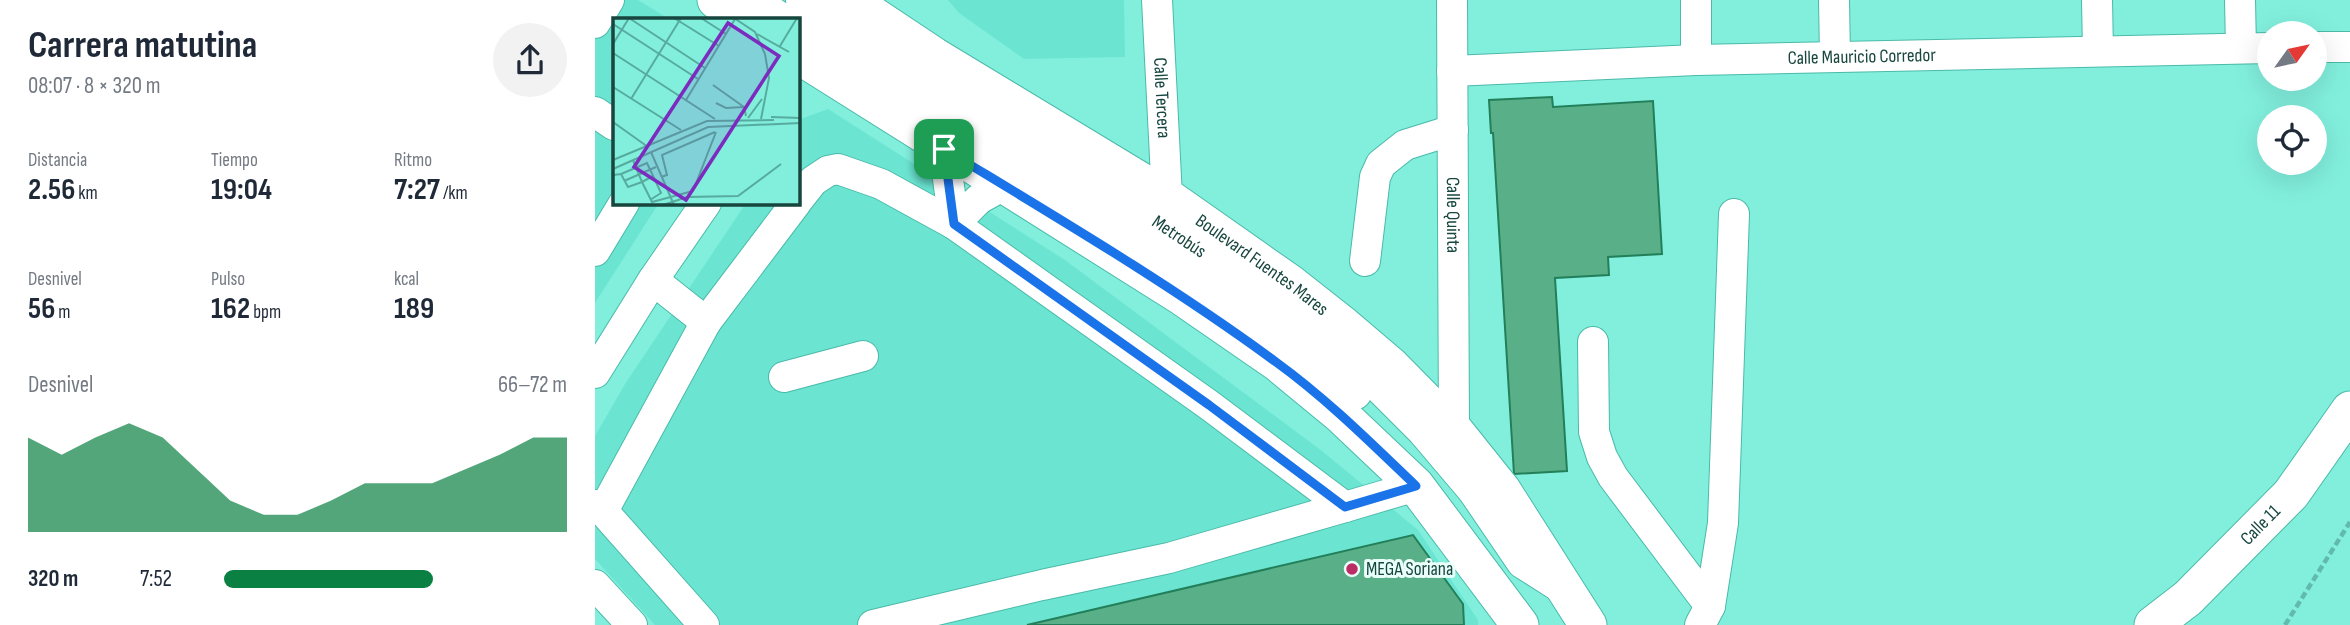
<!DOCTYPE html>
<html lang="es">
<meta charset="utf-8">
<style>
:root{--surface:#fff;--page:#f2f2f3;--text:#1f2937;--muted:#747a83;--accent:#0b8043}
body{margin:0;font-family:"Sofia Sans Condensed",sans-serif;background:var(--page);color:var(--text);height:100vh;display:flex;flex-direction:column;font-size:26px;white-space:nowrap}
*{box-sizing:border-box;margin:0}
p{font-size:23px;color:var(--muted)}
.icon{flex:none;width:38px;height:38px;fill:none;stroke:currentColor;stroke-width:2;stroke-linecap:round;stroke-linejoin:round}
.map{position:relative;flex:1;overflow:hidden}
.drawer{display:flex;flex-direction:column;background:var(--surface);width:595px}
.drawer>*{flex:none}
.needle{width:46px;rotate:57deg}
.buttons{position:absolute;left:1662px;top:21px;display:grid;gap:14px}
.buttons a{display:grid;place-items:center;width:70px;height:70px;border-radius:50%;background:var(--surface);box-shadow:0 7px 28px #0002;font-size:35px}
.pin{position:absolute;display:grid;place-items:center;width:60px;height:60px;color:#fff;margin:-30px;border-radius:14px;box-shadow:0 4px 10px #0006}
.round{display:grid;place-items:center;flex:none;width:74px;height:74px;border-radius:37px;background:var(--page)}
.summary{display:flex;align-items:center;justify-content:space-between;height:119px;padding:0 28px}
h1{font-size:38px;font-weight:700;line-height:52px}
.stats{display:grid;grid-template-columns:repeat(3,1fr);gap:10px;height:119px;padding:7px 28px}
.stats div{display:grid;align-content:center}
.stats b{font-size:30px;font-weight:700}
.stats small{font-size:19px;font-weight:400}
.stats p{font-size:19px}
.chart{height:196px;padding:14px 28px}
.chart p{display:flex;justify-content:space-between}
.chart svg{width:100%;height:126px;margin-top:7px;fill:var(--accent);opacity:.7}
ul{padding:0 28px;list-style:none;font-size:23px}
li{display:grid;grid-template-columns:112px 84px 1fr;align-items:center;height:52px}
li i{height:18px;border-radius:9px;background:var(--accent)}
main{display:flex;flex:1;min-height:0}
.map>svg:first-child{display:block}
.built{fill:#6be5d2}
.building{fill:#59b088;stroke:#227f5a;stroke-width:2}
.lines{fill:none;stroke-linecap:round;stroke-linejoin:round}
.minor-casing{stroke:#4abaa9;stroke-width:32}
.major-casing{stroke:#4abaa9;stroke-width:39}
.path{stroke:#61baac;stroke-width:4.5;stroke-dasharray:7 3.5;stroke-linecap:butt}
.minor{stroke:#fff;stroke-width:30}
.major{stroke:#fff;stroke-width:37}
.route-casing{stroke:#fff;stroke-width:14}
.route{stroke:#1a73e8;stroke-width:9}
.poi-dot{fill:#ba2e65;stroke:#eafefa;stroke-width:2.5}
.labels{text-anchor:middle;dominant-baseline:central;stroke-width:6;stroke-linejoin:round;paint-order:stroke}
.street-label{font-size:19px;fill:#17463f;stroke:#eafefa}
.poi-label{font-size:19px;fill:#17463f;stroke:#eafefa;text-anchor:start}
.inset-road{fill:none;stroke:#57ab9e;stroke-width:2}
.view{fill:#7b2cbf;fill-opacity:0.15;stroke:#7b2cbf;stroke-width:3.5}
.inset-edge{fill:none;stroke:#17463f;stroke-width:3.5}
</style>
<main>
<section class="drawer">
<div class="summary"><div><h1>Carrera matutina</h1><p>08:07 · 8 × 320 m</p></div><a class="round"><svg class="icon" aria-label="share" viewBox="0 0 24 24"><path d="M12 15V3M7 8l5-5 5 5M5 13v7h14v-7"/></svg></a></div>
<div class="stats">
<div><p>Distancia</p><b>2.56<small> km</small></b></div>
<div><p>Tiempo</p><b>19:04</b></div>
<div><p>Ritmo</p><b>7:27<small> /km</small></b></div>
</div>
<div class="stats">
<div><p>Desnivel</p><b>56<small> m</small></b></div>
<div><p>Pulso</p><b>162<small> bpm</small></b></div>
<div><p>kcal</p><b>189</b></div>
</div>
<div class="chart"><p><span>Desnivel</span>66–72 m</p>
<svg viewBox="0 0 160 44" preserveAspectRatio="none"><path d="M0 44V11L10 17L20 11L30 6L40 11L50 22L60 33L70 38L80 38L90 33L100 27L110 27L120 27L130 22L140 17L150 11L160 11V44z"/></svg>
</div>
<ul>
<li><b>320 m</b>7:52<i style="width:61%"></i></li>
</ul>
</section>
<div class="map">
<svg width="1755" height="625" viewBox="0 0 1755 625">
<rect width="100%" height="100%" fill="#82efdd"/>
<path class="built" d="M0,0H43L74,19H19V203H64L0,303Z
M353,0H529L530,57L429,59L364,13Z
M233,109L470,260L727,451L823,530L883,620V625H60L0,559V436L30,384L151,203H203V120Z"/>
<path class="building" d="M957,97L958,107L1058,101L1067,254L1013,257L1014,275L960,278L972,471L919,474L898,133H896L894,100Z
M818,535L868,604L869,625H432Z"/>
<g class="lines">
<g class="minor-casing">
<g id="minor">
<path d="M159,0L188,19"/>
<path id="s1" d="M206,0L561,221L655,284L719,330L774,378L828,432L878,491L927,563L968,589"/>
<path id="s2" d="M562,0L572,197"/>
<path id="s3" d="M857,0L859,430"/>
<path d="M1239,0L1240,57"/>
<path d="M1502,0L1503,51"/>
<path d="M1645,0L1646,48"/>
<path d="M0,23L14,0"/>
<path d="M203,28C287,80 370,135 455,185C560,248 671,309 761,394"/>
<path d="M1720,47H1755"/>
<path d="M1101,60V0"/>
<path id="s4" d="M857,71L1101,60L1675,48"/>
<path d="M0,112L19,125"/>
<path d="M349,149L359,224"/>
<path d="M203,200L218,181L233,171L243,169L286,184L359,224L614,405L750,507L821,486"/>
<path d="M359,224L384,199L409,185"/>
<path d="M0,251L29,203"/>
<path d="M770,261L780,177L786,164L810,145L858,130"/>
<path d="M58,280L111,322L201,203"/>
<path d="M998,342L999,432L1007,457L1018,477L1115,606"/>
<path d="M0,373L58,280L111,203"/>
<path d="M189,377L268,356"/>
<path d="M0,505L8,511L109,625"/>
<path d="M8,511L111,322"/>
<path d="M0,585L37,625"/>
<path d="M278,625L447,585L574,558L750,507"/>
<path d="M1105,625L1115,606L1128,523L1139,214"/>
</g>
</g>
<g class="major-casing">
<g id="major">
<path d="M121,0L150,19"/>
<path id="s5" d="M255,0L339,56L572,197L696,284L748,325L795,365L859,430L907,490L993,625"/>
<path d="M203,55L586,296L683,363L746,415L821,486L925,625"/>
<path d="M211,60L249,0"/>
<path id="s6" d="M1558,625L1593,598L1696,494L1755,410"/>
</g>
</g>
<path class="path" d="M1690,625L1755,522"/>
<use href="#minor" class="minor"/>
<use href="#major" class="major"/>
</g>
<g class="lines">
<g class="route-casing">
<path id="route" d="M349,149C461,217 575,284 681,362C732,399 776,443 821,486L750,507L614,405L359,224Z"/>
</g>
<use href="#route" class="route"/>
</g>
<circle class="poi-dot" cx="757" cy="569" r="7"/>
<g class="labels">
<g class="street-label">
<text stroke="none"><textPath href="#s4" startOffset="410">Calle Mauricio Corredor</textPath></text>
<text stroke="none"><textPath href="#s2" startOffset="98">Calle Tercera</textPath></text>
<text stroke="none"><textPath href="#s3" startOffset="215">Calle Quinta</textPath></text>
<text stroke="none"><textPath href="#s1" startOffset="446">Metrobús</textPath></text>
<text stroke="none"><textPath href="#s5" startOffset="490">Boulevard Fuentes Mares</textPath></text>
<text stroke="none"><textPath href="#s6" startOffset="147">Calle 11</textPath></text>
</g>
<g class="poi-label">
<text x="771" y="569">MEGA Soriana</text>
</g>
</g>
<g transform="translate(18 18)">
<rect width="187" height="187" fill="#82efdd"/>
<path class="inset-road" d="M16,0L92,50M61,0L106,28M88,0L113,16M121,0L142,14L152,36L156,60L148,101M0,6L85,61M144,16L176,34M0,26L16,0M167,28L184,0M0,35L102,101M100,67L131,89L133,98M0,69L68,112M18,81L68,0M73,82L122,1M103,85L113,90L131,89M158,99L188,100M135,100L149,81M0,104L35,129M38,134L61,187M0,142L94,103L161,102M20,142L29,164L40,158M0,151L95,109L188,105M8,156L34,145L48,175L37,182M0,157L8,156L15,169L29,164L39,184L80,173L103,114M48,159L54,157L49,137L102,114M11,163L43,149M50,187L74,179L125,178L168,146"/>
<path class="view" d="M115,5L166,38L73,182L21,149Z"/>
<rect width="187" height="187" class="inset-edge"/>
</g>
</svg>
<div class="buttons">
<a><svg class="needle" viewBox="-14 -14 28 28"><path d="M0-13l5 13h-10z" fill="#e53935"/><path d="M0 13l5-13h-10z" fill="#747a83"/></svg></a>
<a><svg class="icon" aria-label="locate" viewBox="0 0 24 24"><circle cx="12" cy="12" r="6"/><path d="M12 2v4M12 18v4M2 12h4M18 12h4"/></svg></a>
</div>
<div class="pin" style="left:349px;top:149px;background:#1e9e55"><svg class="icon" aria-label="arrive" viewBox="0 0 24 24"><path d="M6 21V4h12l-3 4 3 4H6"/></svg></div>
</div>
</main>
